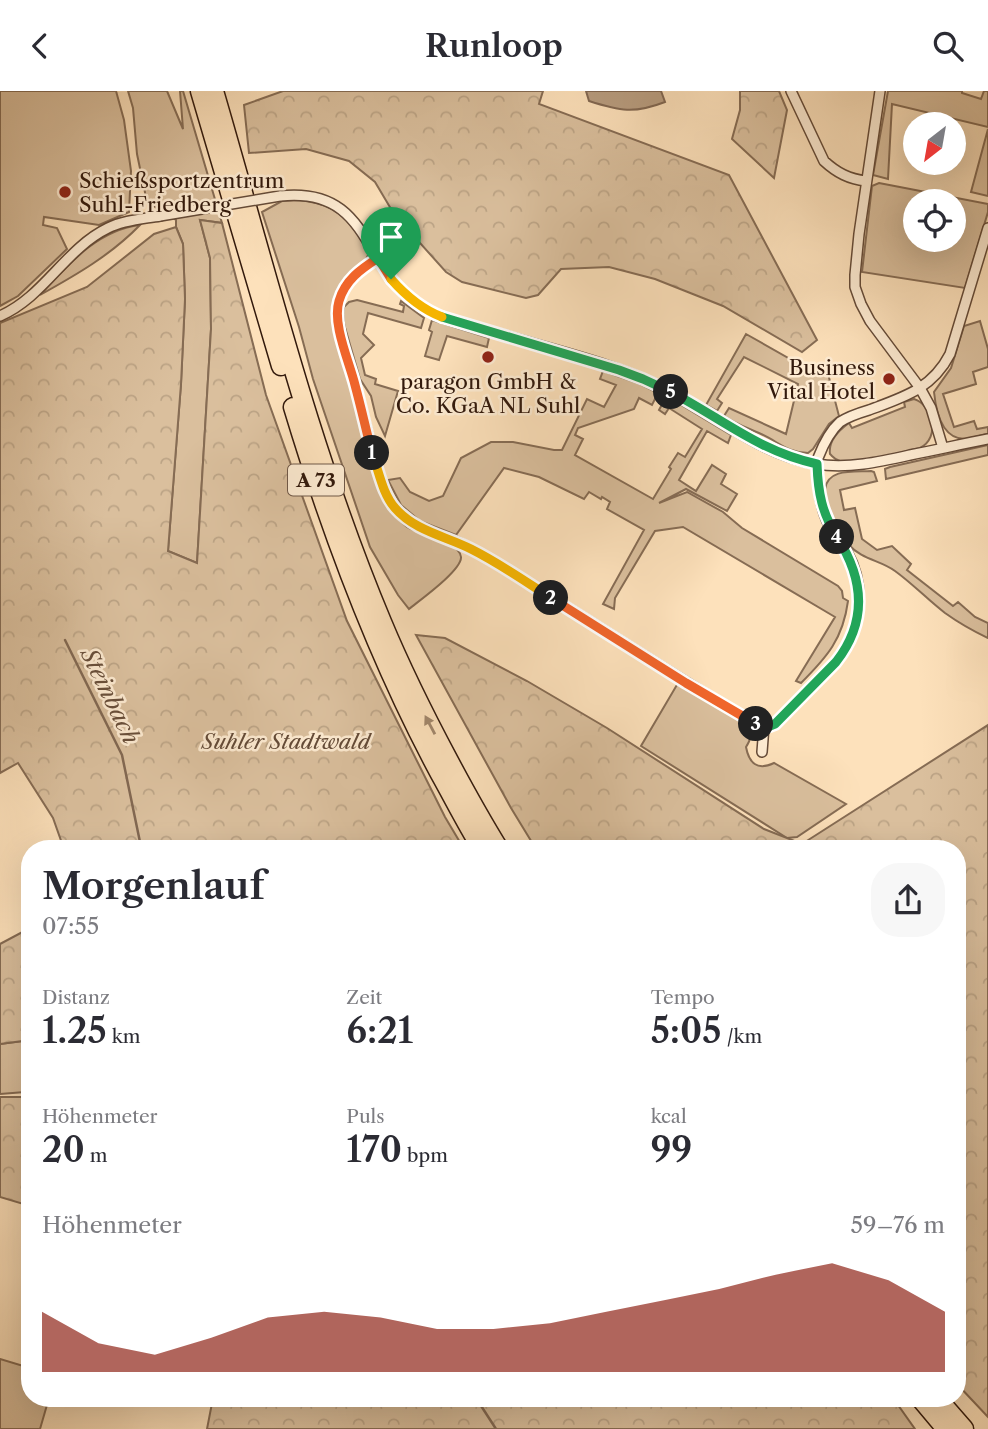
<!DOCTYPE html>
<html lang="de">
<meta charset="utf-8">
<style>
:root{--surface:#fff;--page:#f7f7f7;--text:#2b2b33;--muted:#7c7c81;--accent:#8f2418}
body{margin:0;font-family:"Libre Caslon Text",serif;background:var(--page);color:var(--text);height:100vh;display:flex;flex-direction:column;font-size:26px;white-space:nowrap}
*{box-sizing:border-box;margin:0}
p{font-size:23px;color:var(--muted)}
.icon{flex:none;width:38px;height:38px;fill:none;stroke:currentColor;stroke-width:2;stroke-linecap:round;stroke-linejoin:round}
.map{position:relative;flex:1;overflow:hidden}
.panel{position:absolute;left:21px;top:749px;width:945px;height:567px;display:flex;flex-direction:column;background:var(--surface);border-radius:28px;box-shadow:0 7px 28px #0002}
.panel>*{flex:none}
.needle{width:46px;rotate:211deg}
.fabs{position:absolute;left:903px;top:21px;display:grid;gap:14px}
.fabs a{display:grid;place-items:center;width:63px;height:63px;border-radius:50%;background:var(--surface);box-shadow:0 7px 28px #0002;font-size:35px}
.pin{position:absolute;display:grid;place-items:center;width:60px;height:60px;color:#fff;margin:-72px -30px;border-radius:50% 50% 50% 0;rotate:-45deg;box-shadow:0 0 7px #0007}
.pin .icon{rotate:45deg}
.km{position:absolute;width:35px;height:35px;margin:-18px;border-radius:50%;background:#222;color:#fff;font-size:19px;line-height:35px;text-align:center}
.round{display:grid;place-items:center;flex:none;width:74px;height:74px;border-radius:28px;background:var(--page)}
.overview{display:flex;align-items:center;justify-content:space-between;height:119px;padding:0 21px}
h1{font-size:38px;font-weight:600;line-height:52px}
.figures{display:grid;grid-template-columns:repeat(3,1fr);gap:10px;height:119px;padding:7px 21px}
.figures div{display:grid;align-content:center}
.figures b{font-size:35px;font-weight:600}
.figures small{font-size:19px;font-weight:400}
.figures p{font-size:19px}
.chart{height:196px;padding:14px 21px}
.chart p{display:flex;justify-content:space-between}
.chart svg{width:100%;height:126px;margin-top:7px;fill:var(--accent);opacity:.7}
header{display:flex;justify-content:space-between;align-items:center;height:91px;padding:0 21px;background:var(--surface);font-size:32px;font-weight:600}
.map>svg:first-child{display:block}
.green{fill:#dabf9d;stroke:#866c54;stroke-width:2;fill-rule:evenodd}
.forest{fill:url(#forest-crowns);stroke:#866c54;stroke-width:2}
.water{fill:#b89d80;stroke:#826852;stroke-width:2}
.lines{fill:none;stroke-linecap:round;stroke-linejoin:round}
.stream{stroke:#826852;stroke-width:2.5}
.street-casing{stroke:#654b38;stroke-width:12}
.highway-casing{stroke:#32190c;stroke-width:21}
.street{stroke:#feecd3;stroke-width:9}
.highway{stroke:#fde1bb;stroke-width:18}
.street-bridge-casing{stroke:#654b38;stroke-width:12;stroke-linecap:butt}
.street-bridge{stroke:#feecd3;stroke-width:9}
.oneway{fill:#a2876c}
.split-1-casing{stroke:#fff;stroke-width:14}
.split-2-casing{stroke:#fff;stroke-width:14}
.split-3-casing{stroke:#fff;stroke-width:14}
.split-4-casing{stroke:#fff;stroke-width:14}
.split-5-casing{stroke:#fff;stroke-width:14}
.split-6-casing{stroke:#fff;stroke-width:14}
.split-7-casing{stroke:#fff;stroke-width:14}
.split-1{stroke:#f0652b;stroke-width:9}
.split-2{stroke:#f5b400;stroke-width:9}
.split-3{stroke:#f0652b;stroke-width:9}
.split-4{stroke:#22a559;stroke-width:9}
.split-5{stroke:#22a559;stroke-width:9}
.split-6{stroke:#22a559;stroke-width:9}
.split-7{stroke:#f5b400;stroke-width:9}
.poi-dot{fill:#8f2418;stroke:#feecd3;stroke-width:2.5}
.labels{text-anchor:middle;dominant-baseline:central;stroke-width:5;stroke-linejoin:round;paint-order:stroke}
.shield{fill:#feecd3;stroke:#6f5848;stroke-width:2}
.shield-label{font-size:19px;font-weight:bold;fill:#32190c}
.poi-label{font-size:21px;fill:#32190c;stroke:#feecd3;text-anchor:start}
.park-label{font-size:21px;font-style:italic;fill:#644b38;stroke:#feecd3}
.water-label{font-size:23px;font-style:italic;fill:#684e3a;stroke:#feecd3}
</style>
<header><svg class="icon" aria-label="back" viewBox="0 0 24 24"><path d="M15 5l-7 7 7 7"/></svg>Runloop<svg class="icon" aria-label="search" viewBox="0 0 24 24"><circle cx="10" cy="10" r="6"/><path d="M15 15l6 6"/></svg></header>
<div class="map">
<svg width="988" height="1338" viewBox="0 0 988 1338">
<defs>
<pattern id="forest-crowns" width="20" height="18" patternUnits="userSpaceOnUse" patternTransform="scale(1.75)"><rect width="20" height="18" fill="#dabf9d"/><path d="M2 6a3 3 0 1 1 6 0M12 15a3 3 0 1 1 6 0" fill="none" stroke="#bca486"/></pattern>
</defs>
<rect width="100%" height="100%" fill="#fde1bb"/>
<filter id="stains"><feTurbulence type="fractalNoise" baseFrequency=".00286" numOctaves="4"/><feColorMatrix values="0 0 0 0 .2 0 0 0 0 .09 0 0 0 0 .02 0 0 0 .5 -.17"/></filter>
<radialGradient id="worn" r=".72"><stop offset=".6" stop-color="#630" stop-opacity="0"/><stop offset="1" stop-color="#630" stop-opacity=".3"/></radialGradient>
<path class="green" d="M0,0H116L124,29L131,80L129,121L99,134L44,126L43,134L57,137L67,158L18,205L0,215Z
M128,0H167L183,38L180,0H183L222,132L200,129L210,167L211,238L197,472L168,460L181,293L185,208L183,153L176,136V129L147,111L137,63L133,17Z
M888,0H962V2L981,8L984,0H988V36L892,13L888,88L873,84Z
M988,38V105L971,101Z
M879,92L988,113V121L965,197L862,181L872,95ZM915,110H954V149H915Z
M297,109C327,111 342,121 359,145C363,151 369,157 368,164C366,172 358,175 353,179C339,192 334,204 332,222C342,261 353,301 363,341C370,365 376,402 392,421C396,426 402,432 407,436C420,444 459,449 461,466C462,479 420,509 409,518L398,504L370,456L313,288L299,236L262,121L282,110Z
M140,134C111,164 76,184 40,204C68,174 97,139 140,134Z
M357,209L403,221L404,215L400,213L401,210L424,227L421,237L368,222L363,243L374,254L361,267L365,284L376,288L375,293L398,300L385,345L376,326L371,305L360,288L344,233L343,223L344,216L349,211Z
M432,229L489,247L487,256L447,245L439,269L425,265L432,241L429,239Z
M980,230L988,258V276L973,281L976,293L943,303L954,336L974,330L977,338L988,336V343C981,344 973,347 965,348C942,348 936,321 934,301L951,277L964,235Z
M746,243L806,277L826,275L839,325L829,333L813,358L808,362C786,361 779,351 761,343C748,337 736,333 724,325L729,317L786,343L798,293L744,266L717,308L722,312L717,320L706,314Z
M603,280L640,293L658,302L652,314L639,307L634,318L578,337L575,344L583,348L575,364L653,408L671,378L669,376L678,362L685,366L702,338L669,317L665,323L659,319L665,308L668,306L731,344L728,352L707,340L679,389L696,400L712,374L726,383L721,393L737,403L727,420L686,398L659,412L687,401L723,421L742,437L838,495L842,500L843,507L848,510C843,548 827,566 801,592L796,590L835,526L683,436L655,440L615,507L614,518L603,513L644,439L607,418L610,411L602,406L601,408L589,401L584,408L539,386L504,377L456,444L420,430L401,414L388,389L400,387L410,401L429,410L443,405L461,367L491,351H513L554,359H562L587,308L604,316L616,294L600,288Z
M914,308C933,314 941,346 920,357C901,361 857,374 840,370C835,369 834,367 830,363C828,350 838,340 849,332L852,337L905,316L904,311Z
M988,354V364L886,388L885,378L890,376Z
M871,380L874,381L877,390L840,399L844,419L855,417L862,448L877,459L892,455L911,473L907,479L953,515L958,511L975,526L988,532V547C973,540 959,532 945,522C928,509 913,493 895,480C880,469 862,469 848,453C834,437 827,420 822,400L825,398C828,377 854,381 871,380Z
M678,592L749,634C752,644 751,648 746,656C749,672 757,680 774,672L846,713L797,746L787,747L641,655Z
M30,949V991L25,1001L0,1003V953Z
M0,1268L30,1277V1307H49L40,1338H0Z"/>
<path class="forest" d="M283,0H543L539,13L729,84L817,249L802,261L723,215L655,188L609,176L561,178L538,204L526,207L462,191L446,181L394,123L375,91L349,70L306,58L249,62L244,14Z
M740,0H779L787,19L774,87L732,48L740,19Z
M200,129L222,132L266,304L347,530L445,726L464,758H64L53,727L18,672L0,682V232L87,196L154,143L176,136L183,153L185,208L181,293L168,460L197,472L211,238L210,167Z
M416,544L445,547L527,590L607,637L764,738L802,753L988,634V1326L957,1293V758H536L511,717Z
M30,837V949L0,953V853Z
M0,1006H30V1115L0,1106Z
M213,1307H893L915,1338H207Z"/>
<path class="water" d="M586,0H661L665,11C634,23 620,20 589,10Z"/>
<g class="lines">
<path class="stream" d="M65,549L122,664L140,751V758
M476,1307L496,1338"/>
<g class="street-casing">
<path id="street" d="M791,0L824,70C837,82 849,88 866,90
M880,0L859,143L855,184V196L861,213L870,230L920,297L931,317L943,357
M280,105C372,95 361,178 420,215C443,230 473,236 500,243C555,259 613,272 665,298C715,323 760,364 816,373C848,378 879,371 910,364C936,359 962,353 988,348
M378,167C325,200 335,223 350,275C360,309 367,344 377,377C381,391 385,405 394,416C409,435 431,441 453,449C464,454 475,460 486,466C575,520 662,578 752,631C760,635 767,636 775,633L836,571C861,539 867,497 847,461C841,450 832,441 827,430C821,417 819,402 818,388C817,381 816,374 818,367C823,354 830,340 840,331C849,325 859,322 869,319C904,306 932,298 950,263L988,137
M0,225C44,206 65,158 108,137C124,129 143,128 160,125
M762,661L764,635"/>
</g>
<g class="highway-casing">
<path id="highway" d="M200,0L281,275
M214,0C266,178 310,360 382,531C402,579 425,625 449,670C465,700 481,729 499,758
M293,316C331,442 377,566 440,683C454,708 467,734 482,758
M920,1307L946,1338
M937,1307L964,1338"/>
</g>
<use href="#street" class="street"/>
<use href="#highway" class="highway"/>
<g class="street-bridge-casing">
<path id="street-bridge" d="M160,125L280,105"/>
</g>
<use href="#street-bridge" class="street-bridge"/>
</g>
<defs><path id="oneway-solid" d="M-6-.8H1V-3.2L6.5 0L1 3.2V.8H-6Z" transform="scale(1.75)"/></defs>
<use class="oneway" href="#oneway-solid" transform="translate(430 634) rotate(-118)"/>
<g class="lines">
<g class="split-1-casing">
<path id="split-1" d="M372,362C366,339 361,316 355,294C349,270 332,233 339,210C345,189 361,178 378,167L391,188"/>
</g>
<g class="split-2-casing">
<path id="split-2" d="M372,362C379,380 382,402 395,417C415,440 445,445 471,458C499,472 525,490 551,507"/>
</g>
<g class="split-3-casing">
<path id="split-3" d="M551,507L686,592L756,633"/>
</g>
<g class="split-4-casing">
<path id="split-4" d="M756,633L770,635L775,633L836,571C868,530 864,488 837,446"/>
</g>
<g class="split-5-casing">
<path id="split-5" d="M671,301C721,327 760,361 817,373C818,402 822,422 837,446"/>
</g>
<g class="split-6-casing">
<path id="split-6" d="M442,226L619,279L643,288L671,301"/>
</g>
<g class="split-7-casing">
<path id="split-7" d="M391,188C406,205 421,218 442,226"/>
</g>
<use href="#split-1" class="split-1"/>
<use href="#split-2" class="split-2"/>
<use href="#split-3" class="split-3"/>
<use href="#split-4" class="split-4"/>
<use href="#split-5" class="split-5"/>
<use href="#split-6" class="split-6"/>
<use href="#split-7" class="split-7"/>
</g>
<g class="poi-dot">
<circle cx="65" cy="101" r="7"/>
<circle cx="488" cy="266" r="7"/>
<circle cx="889" cy="288" r="7"/>
</g>
<g class="labels">
<rect class="shield" x="288" y="373.5" width="56" height="31" rx="5"/>
<g class="shield-label">
<text x="316" y="389">A 73</text>
</g>
<g class="poi-label">
<text x="79" y="89">Schießsportzentrum<tspan x="79" dy="24">Suhl-Friedberg</tspan></text>
<text x="875" y="276" text-anchor="end">Business<tspan x="875" dy="24">Vital Hotel</tspan></text>
<text x="488" y="290" text-anchor="middle">paragon GmbH &amp;<tspan x="488" dy="24">Co. KGaA NL Suhl</tspan></text>
</g>
<g class="park-label">
<text x="286" y="650">Suhler Stadtwald</text>
</g>
<g class="water-label">
<text transform="translate(110 605) rotate(64)">Steinbach</text>
</g>
</g>
<rect width="100%" height="100%" filter="url(#stains)"/>
<rect width="100%" height="100%" fill="url(#worn)"/>
</svg>
<div class="fabs">
<a><svg class="needle" viewBox="-14 -14 28 28"><path d="M0-13l5 13h-10z" fill="#e53935"/><path d="M0 13l5-13h-10z" fill="#7c7c81"/></svg></a>
<a><svg class="icon" aria-label="locate" viewBox="0 0 24 24"><circle cx="12" cy="12" r="6"/><path d="M12 2v4M12 18v4M2 12h4M18 12h4"/></svg></a>
</div>
<div class="pin" style="left:391px;top:188px;background:#1e9e55"><svg class="icon" aria-label="arrive" viewBox="0 0 24 24"><path d="M6 21V4h12l-3 4 3 4H6"/></svg></div>
<b class="km" style="left:372px;top:362px">1</b>
<b class="km" style="left:551px;top:507px">2</b>
<b class="km" style="left:756px;top:633px">3</b>
<b class="km" style="left:837px;top:446px">4</b>
<b class="km" style="left:671px;top:301px">5</b>
<section class="panel">
<div class="overview"><div><h1>Morgenlauf</h1><p>07:55</p></div><a class="round"><svg class="icon" aria-label="share" viewBox="0 0 24 24"><path d="M12 15V3M7 8l5-5 5 5M5 13v7h14v-7"/></svg></a></div>
<div class="figures">
<div><p>Distanz</p><b>1.25<small> km</small></b></div>
<div><p>Zeit</p><b>6:21</b></div>
<div><p>Tempo</p><b>5:05<small> /km</small></b></div>
</div>
<div class="figures">
<div><p>Höhenmeter</p><b>20<small> m</small></b></div>
<div><p>Puls</p><b>170<small> bpm</small></b></div>
<div><p>kcal</p><b>99</b></div>
</div>
<div class="chart"><p><span>Höhenmeter</span>59–76 m</p>
<svg viewBox="0 0 160 44" preserveAspectRatio="none"><path d="M0 44V23L10 34L20 38L30 32L40 25L50 23L60 25L70 29L80 29L90 27L100 23L110 19L120 15L130 10L140 6L150 12L160 23V44z"/></svg>
</div>
</section>
</div>
